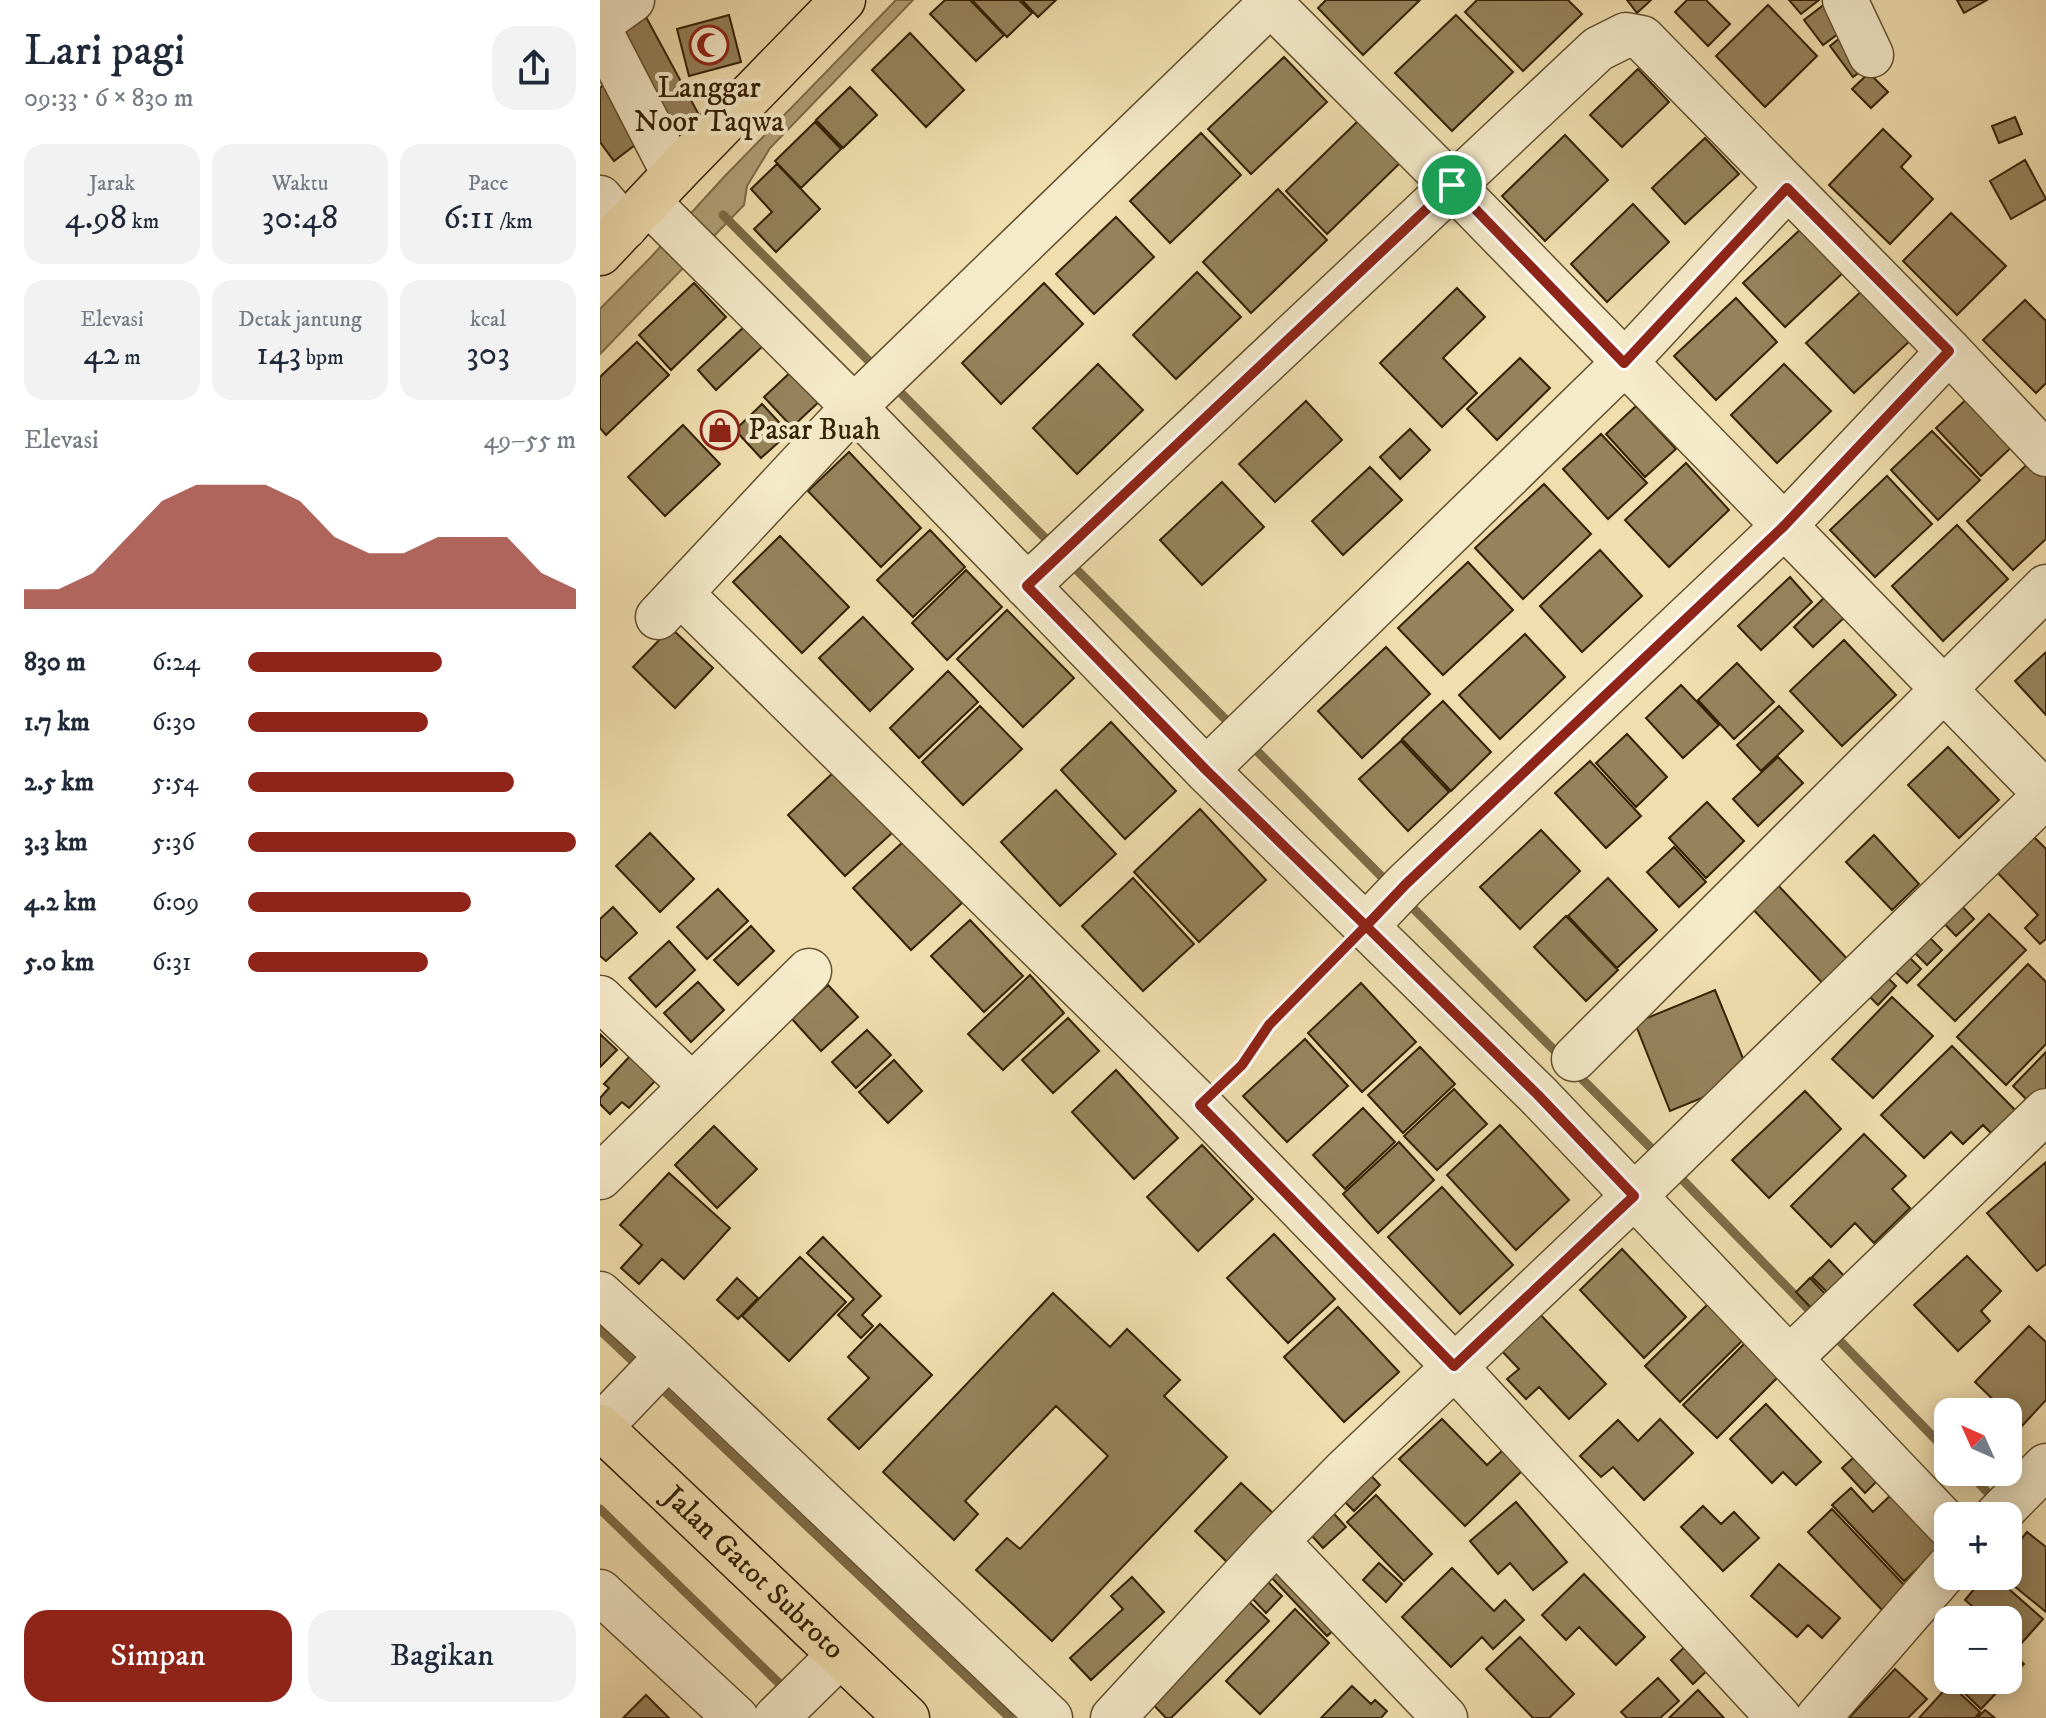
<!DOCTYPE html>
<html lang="id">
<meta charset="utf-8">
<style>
:root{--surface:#fff;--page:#f2f2f3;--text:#1f2937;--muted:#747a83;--accent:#8f2418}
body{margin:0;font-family:"IM FELL DW Pica",serif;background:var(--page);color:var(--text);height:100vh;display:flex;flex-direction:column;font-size:30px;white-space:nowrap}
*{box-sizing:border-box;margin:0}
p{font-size:26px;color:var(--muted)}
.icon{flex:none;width:44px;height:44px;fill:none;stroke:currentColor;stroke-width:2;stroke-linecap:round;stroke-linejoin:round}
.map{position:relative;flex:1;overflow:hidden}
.details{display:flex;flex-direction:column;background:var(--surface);width:600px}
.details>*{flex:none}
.needle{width:52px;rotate:315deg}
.tools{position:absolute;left:1334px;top:1398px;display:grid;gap:16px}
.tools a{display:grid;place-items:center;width:88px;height:88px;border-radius:16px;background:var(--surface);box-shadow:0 4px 20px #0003;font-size:40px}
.pin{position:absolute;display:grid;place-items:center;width:68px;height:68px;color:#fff;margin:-34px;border:4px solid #fff;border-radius:50%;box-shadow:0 2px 8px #0007}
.round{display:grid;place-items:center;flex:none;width:84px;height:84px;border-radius:24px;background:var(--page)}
.summary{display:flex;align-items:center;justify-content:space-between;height:136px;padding:0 24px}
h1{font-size:44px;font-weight:600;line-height:60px}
.stats{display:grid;grid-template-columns:repeat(3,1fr);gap:12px;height:136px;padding:8px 24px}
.stats div{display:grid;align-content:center;border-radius:20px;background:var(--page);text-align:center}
.stats b{font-size:34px;font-weight:600}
.stats small{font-size:22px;font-weight:400}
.stats p{font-size:22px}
.chart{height:224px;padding:16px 24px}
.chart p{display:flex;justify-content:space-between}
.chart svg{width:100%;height:144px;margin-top:8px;fill:var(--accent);opacity:.7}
.button{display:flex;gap:16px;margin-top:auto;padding:16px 24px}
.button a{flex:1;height:92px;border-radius:24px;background:var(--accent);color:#fff;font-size:32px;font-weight:600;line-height:92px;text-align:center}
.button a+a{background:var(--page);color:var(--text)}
ul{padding:0 24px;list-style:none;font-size:26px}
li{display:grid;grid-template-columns:128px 96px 1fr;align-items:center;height:60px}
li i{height:20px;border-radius:10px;background:var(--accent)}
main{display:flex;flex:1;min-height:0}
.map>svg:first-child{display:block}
.water{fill:#b09e74;stroke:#7e6c47;stroke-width:2}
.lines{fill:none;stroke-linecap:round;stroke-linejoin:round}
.stream{stroke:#7e6c47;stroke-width:9}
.building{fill:#96835c;stroke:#342104;stroke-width:2}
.minor-casing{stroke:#63502e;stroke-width:47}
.major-casing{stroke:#342104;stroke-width:47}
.path{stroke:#342104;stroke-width:5;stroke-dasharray:6 4;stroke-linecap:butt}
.minor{stroke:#f5eaca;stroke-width:44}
.major{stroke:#f0deae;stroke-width:44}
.route-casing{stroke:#fff;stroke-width:16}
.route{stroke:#8f2418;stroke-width:10}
.labels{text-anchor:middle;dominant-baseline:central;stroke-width:8;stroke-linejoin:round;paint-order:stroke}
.poi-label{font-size:30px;fill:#342104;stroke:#f5eaca}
.street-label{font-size:30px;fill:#342104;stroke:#f5eaca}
</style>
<main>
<section class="details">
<div class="summary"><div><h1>Lari pagi</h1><p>09:33 · 6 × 830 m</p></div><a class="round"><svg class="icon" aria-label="share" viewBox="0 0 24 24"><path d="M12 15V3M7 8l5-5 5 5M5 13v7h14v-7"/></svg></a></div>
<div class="stats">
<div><p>Jarak</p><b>4.98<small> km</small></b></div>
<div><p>Waktu</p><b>30:48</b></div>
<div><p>Pace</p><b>6:11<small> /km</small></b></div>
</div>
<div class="stats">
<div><p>Elevasi</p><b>42<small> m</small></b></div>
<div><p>Detak jantung</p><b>143<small> bpm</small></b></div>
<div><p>kcal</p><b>303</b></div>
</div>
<div class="chart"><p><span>Elevasi</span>49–55 m</p>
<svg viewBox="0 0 160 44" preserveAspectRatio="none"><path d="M0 44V38L10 38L20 33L30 22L40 11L50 6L60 6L70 6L80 11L90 22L100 27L110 27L120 22L130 22L140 22L150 33L160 38V44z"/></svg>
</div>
<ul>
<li><b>830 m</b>6:24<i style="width:59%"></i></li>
<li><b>1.7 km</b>6:30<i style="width:55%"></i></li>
<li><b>2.5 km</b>5:54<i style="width:81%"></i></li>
<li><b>3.3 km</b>5:36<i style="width:100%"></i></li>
<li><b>4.2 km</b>6:09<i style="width:68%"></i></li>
<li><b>5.0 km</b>6:31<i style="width:55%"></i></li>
</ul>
<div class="button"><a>Simpan</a><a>Bagikan</a></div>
</section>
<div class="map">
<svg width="1446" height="1718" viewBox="0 0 1446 1718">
<rect width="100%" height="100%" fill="#f0deae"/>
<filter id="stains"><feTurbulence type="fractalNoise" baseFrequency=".0025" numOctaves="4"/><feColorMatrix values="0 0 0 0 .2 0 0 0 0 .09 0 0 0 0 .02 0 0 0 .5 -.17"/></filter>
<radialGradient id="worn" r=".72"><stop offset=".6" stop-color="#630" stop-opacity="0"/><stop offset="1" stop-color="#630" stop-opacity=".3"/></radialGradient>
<path class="water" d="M296,0H313L170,148L147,186L144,205L0,354V309L51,257L124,177Z"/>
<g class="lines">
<path class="stream" d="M123,215L277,369
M293,385L452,545
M468,561L632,726
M648,742L790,885
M806,901L962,1058
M975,1072L1058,1155
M1074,1171L1217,1318
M0,1330L41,1369
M1233,1334L1348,1452
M58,1385L410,1718
M1368,1472L1392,1497
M0,1509L186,1690"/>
</g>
<path class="building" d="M345,0H370L404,35L376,61L330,14Z
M372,0H419L432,13L407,37Z
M422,0H456L438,17Z
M726,0H820L763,55L718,8Z
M877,0H968L982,14L923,71L865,12Z
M1027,0H1051L1037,13Z
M1087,0H1106L1130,24L1108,46L1075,12Z
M1189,0H1219L1201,14Z
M1230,0L1251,24L1223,45L1204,20Z
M1357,0H1387L1364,13Z
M39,4L98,113L61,134L2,24Z
M1168,5L1217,56L1165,107L1116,56Z
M129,15L141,62L89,76L77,29Z
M856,15L913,72L852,131L795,73Z
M1249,31L1273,62L1253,77L1230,46Z
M310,33L364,90L326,127L272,70Z
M684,57L727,102L651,174L608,129Z
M1038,69L1069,102L1022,147L990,115Z
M1269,73L1288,92L1271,108L1252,89Z
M7,82L48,135L14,161L0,142V88Z
M250,87L277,115L243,148L216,120Z
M1415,117L1422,134L1399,143L1392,126Z
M759,120L800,163L727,234L686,191Z
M215,122L241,149L201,188L175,161Z
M1283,129L1311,156L1301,167L1333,199L1290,244L1229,185Z
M601,133L641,175L570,243L530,201Z
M965,135L1008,180L945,241L902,196Z
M1105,138L1139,174L1085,224L1052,188Z
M1425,160L1446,199L1411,219L1390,181Z
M177,164L220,209L176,252L154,229L172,212L151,189Z
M678,189L727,240L651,313L603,262Z
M1033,204L1069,242L1007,302L971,264Z
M1351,213L1406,266L1357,315L1303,261Z
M516,217L554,257L494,314L456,274Z
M1204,226L1246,270L1185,327L1143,283Z
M597,272L641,317L576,379L533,335Z
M94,283L126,317L71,370L39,335Z
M444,283L483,324L401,404L362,363Z
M1267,286L1314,337L1254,393L1206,343Z
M857,288L885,317L843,358L877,393L842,427L780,363Z
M1136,298L1177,342L1116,400L1074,356Z
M1425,300L1446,321V383L1436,393L1383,340Z
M146,325L165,344L116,390L98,370Z
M37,342L69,375L6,435L0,428V377Z
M920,358L950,388L897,440L867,409Z
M498,364L543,410L477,474L433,428Z
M1184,364L1231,411L1177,463L1131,415Z
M194,369L222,399L192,427L164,397Z
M1373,393L1418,441L1381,476L1336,428Z
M706,401L742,440L675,502L639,464Z
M162,404L189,433L161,458L135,430Z
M1036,406L1076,449L1045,477L1006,434Z
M83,425L120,464L65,516L28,477Z
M810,429L830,450L800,479L780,457Z
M1332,431L1380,480L1338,520L1291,470Z
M1001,434L1047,483L1008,519L963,469Z
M249,452L321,528L281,567L208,491Z
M1435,457L1446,469V539L1413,570L1367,521Z
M1086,463L1129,510L1069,567L1025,520Z
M770,467L802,500L743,555L712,521Z
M1287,476L1332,524L1275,577L1230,530Z
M622,482L664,527L602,585L560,540Z
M944,484L991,534L923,599L875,548Z
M1357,525L1408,579L1343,641L1292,586Z
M330,530L365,567L313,617L277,580Z
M180,536L249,607L202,653L133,582Z
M1000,550L1042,596L982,652L940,606Z
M868,562L913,610L843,675L798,628Z
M366,570L402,607L347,660L312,623Z
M1190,577L1212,602L1161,650L1138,626Z
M1227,595L1247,615L1213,647L1194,627Z
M407,610L474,678L423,727L357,659Z
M263,617L313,669L270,711L219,658Z
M71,628L113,668L75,708L33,667Z
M925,634L965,677L900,739L859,695Z
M1244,640L1296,695L1242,746L1190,691Z
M786,647L830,694L762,758L718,711Z
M1446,652V715L1415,681Z
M1137,663L1174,702L1134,739L1098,700Z
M348,671L378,702L319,758L290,728Z
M1081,685L1119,725L1083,758L1046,718Z
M843,701L891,752L851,791L802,739Z
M380,706L422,749L363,805L322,762Z
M1179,706L1203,731L1161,771L1137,745Z
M511,722L576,791L525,839L461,770Z
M1027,734L1067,777L1036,807L996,763Z
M801,741L849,792L808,831L759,779Z
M1348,747L1399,800L1359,838L1308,785Z
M1178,757L1203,783L1158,826L1133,799Z
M990,761L1041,816L1006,848L955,793Z
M235,771L292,833L245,876L188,815Z
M456,790L516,854L460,906L401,842Z
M1107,802L1144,841L1106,878L1069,838Z
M600,809L666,880L599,942L534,872Z
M941,830L980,871L920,929L880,887Z
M50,833L94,879L60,912L16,866Z
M1431,834L1446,849V939L1440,944L1425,928L1438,915L1394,869Z
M1274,835L1319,884L1292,910L1246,862Z
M304,841L362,903L311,950L253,888Z
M1074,847L1106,882L1079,907L1047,872Z
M533,878L594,944L543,991L482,926Z
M1008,878L1057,930L1017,968L968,916Z
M1174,881L1253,965L1228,989L1149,905Z
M118,889L148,921L107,959L77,927Z
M1356,900L1374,919L1356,936L1338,917Z
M13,907L37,933L6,961L0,956V919Z
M1389,914L1426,950L1355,1021L1318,985Z
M966,916L1018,970L986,1001L934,947Z
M370,920L423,976L384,1012L331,956Z
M151,926L174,951L138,985L114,960Z
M1318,926L1342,950L1327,965L1303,941Z
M69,941L95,970L56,1007L29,978Z
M1303,951L1321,969L1307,983L1289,966Z
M1428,964L1446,982V1044L1406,1085L1357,1037Z
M1278,968L1296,986L1278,1005L1259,986Z
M430,975L464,1013L403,1070L368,1034Z
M98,982L124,1010L91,1042L64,1013Z
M761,983L816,1042L762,1092L708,1033Z
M228,985L258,1017L221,1051L192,1019Z
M1115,990L1151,1078L1070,1111L1035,1023Z
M1292,997L1333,1036L1273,1098L1232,1059Z
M468,1018L499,1051L453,1093L422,1060Z
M267,1030L291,1055L256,1088L232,1062Z
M0,1034L17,1050L0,1067Z
M705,1039L748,1086L687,1142L643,1096Z
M1352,1046L1421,1116L1397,1139L1383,1125L1363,1144L1351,1132L1324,1158L1281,1115Z
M820,1047L855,1084L803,1133L768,1095Z
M1446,1052V1096L1435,1108L1413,1086Z
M31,1055L56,1080L29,1108L22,1102L10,1114L0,1104V1098L9,1088L4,1084Z
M294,1060L322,1091L288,1123L259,1092Z
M516,1070L578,1138L534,1179L472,1112Z
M854,1089L887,1124L837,1170L804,1136Z
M1205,1091L1241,1129L1169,1198L1132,1160Z
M763,1108L795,1142L745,1189L713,1155Z
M900,1125L969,1200L916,1250L847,1175Z
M114,1126L157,1169L117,1208L75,1165Z
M1264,1134L1306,1176L1292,1189L1310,1208L1274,1243L1255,1223L1231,1247L1191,1206Z
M799,1142L834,1180L778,1233L743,1194Z
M602,1145L653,1199L598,1251L547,1197Z
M1446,1162V1264L1437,1271L1387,1213Z
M69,1173L130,1228L84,1279L62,1259L39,1284L21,1268L42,1245L20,1225Z
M842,1187L913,1265L860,1314L788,1237Z
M674,1234L735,1299L688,1343L627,1278Z
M223,1237L281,1296L262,1315L273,1326L261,1338L238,1315L254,1299L207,1253Z
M1022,1249L1086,1317L1044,1358L980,1290Z
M1367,1256L1401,1291L1381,1311L1390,1321L1358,1351L1314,1305Z
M200,1257L246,1302L189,1361L142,1316Z
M1229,1260L1246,1278L1229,1294L1212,1277Z
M137,1278L158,1298L138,1319L117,1300Z
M1210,1278L1230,1299L1216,1313L1196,1292Z
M453,1293L510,1347L527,1329L580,1380L564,1396L627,1457L452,1641L376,1570L407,1538L420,1549L508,1456L456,1406L365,1501L378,1514L354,1540L283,1472Z
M1109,1303L1144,1339L1080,1402L1045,1366Z
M738,1307L799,1372L744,1422L684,1357Z
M936,1310L1006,1384L969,1419L939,1387L926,1399L907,1379L919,1369L897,1346Z
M280,1324L332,1375L259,1449L228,1419L269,1378L248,1357Z
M1429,1326L1446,1342V1400L1421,1427L1408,1414V1412H1406L1375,1382Z
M1149,1339L1182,1373L1117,1438L1083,1405Z
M1166,1404L1221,1462L1196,1485L1183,1472L1172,1483L1130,1439Z
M842,1419L887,1465L905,1448L925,1468L865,1526L799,1459Z
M1060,1419L1093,1453L1044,1500L1013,1467L1001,1477L980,1456L1018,1420L1038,1441Z
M1263,1449L1285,1473L1265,1493L1242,1468Z
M760,1464L780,1485L754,1511L733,1490Z
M641,1483L676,1516L630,1565L595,1531Z
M1251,1488L1273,1512L1294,1492L1343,1545L1304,1581L1232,1505Z
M776,1495L832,1554L804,1581L747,1522Z
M916,1502L967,1562L933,1590L910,1563L898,1574L870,1541Z
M726,1505L746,1527L723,1548L703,1526Z
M1103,1506L1121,1524L1134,1512L1159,1538L1123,1571L1081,1527Z
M1232,1509L1306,1587L1282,1610L1208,1532Z
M1427,1532L1446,1547V1612L1402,1576H1408V1556Z
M686,1563L743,1622L727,1636L671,1577Z
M779,1563L802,1584L786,1602L763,1580Z
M1179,1564L1240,1618L1222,1638L1208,1625L1197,1637L1151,1596Z
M852,1568L894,1611L905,1600L924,1620L893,1649L882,1637L851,1667L802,1617Z
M984,1574L1045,1637L1016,1665L979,1627L966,1640L942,1615Z
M1385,1576H1394L1443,1619L1419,1646L1408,1637V1620H1388L1365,1600Z
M532,1577L564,1612L491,1680L470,1658L523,1609L511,1596Z
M667,1581L682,1596L666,1613L650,1596Z
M643,1596L669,1621L571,1718H566L544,1695Z
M695,1609L729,1643L660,1714L626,1681Z
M920,1637L974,1694L949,1718H933L886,1669Z
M1094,1638L1116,1662L1093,1684L1071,1660Z
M1348,1640V1658L1339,1649Z
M1408,1648L1424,1664L1401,1688L1393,1680H1408Z
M1295,1669L1327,1699L1308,1718H1249Z
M1058,1678L1079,1701L1060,1718H1027L1021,1712Z
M1354,1680H1393L1401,1688L1381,1709L1353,1682Z
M1350,1684L1380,1712L1375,1718H1319Z
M752,1686L771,1704L775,1700L787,1711L781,1718H721Z
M1098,1690L1124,1718H1069Z
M46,1695L69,1718H23Z
M1385,1710L1395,1718H1377Z"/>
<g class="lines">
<g class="minor-casing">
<path id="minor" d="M1245,0L1271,55
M670,3L852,185L1446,794
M0,23L32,0
M0,31L74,174
M0,198L25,227
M48,202L254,407L606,770L938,1095L1348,1525
M427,586L998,49L1026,35L1042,38L1349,351L1446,454
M81,594L600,1105L854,1366L1179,1718
M58,617L254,407L674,0
M606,770L1024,363L1187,188
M766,926L806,884L1184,526L1349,351
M0,998L92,1086
M974,1059L1446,587
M0,1177L209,971
M0,1294L68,1356
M1190,1358L1446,1111
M0,1427L68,1356L450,1718
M1397,1516L1446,1466
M676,1541L845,1718
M0,1592L136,1718
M176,1718L240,1655
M513,1718L676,1541L745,1471L1034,1196L1446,795
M1218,1718L1348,1568"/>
</g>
<g class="major-casing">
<g id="major">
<path d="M0,253L74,174L243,0"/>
<path id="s1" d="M0,1427L307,1718"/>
</g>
</g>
<path class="path" d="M627,1080L642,1065L669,1025L742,950"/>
<use href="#minor" class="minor"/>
<use href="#major" class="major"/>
</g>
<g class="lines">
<g class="route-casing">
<path id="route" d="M852,185L427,586L606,770L766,926L669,1025L642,1065L600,1105L854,1366L1034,1196L938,1095L766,926L806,884L1184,526L1349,351L1187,188L1024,363L852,185"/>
</g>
<use href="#route" class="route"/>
</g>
<defs>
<g id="mosque-ring" transform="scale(2)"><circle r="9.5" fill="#f5eaca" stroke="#8f2418" stroke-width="1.5"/><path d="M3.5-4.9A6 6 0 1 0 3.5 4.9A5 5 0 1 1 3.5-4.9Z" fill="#8f2418"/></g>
<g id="shop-ring" transform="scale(2)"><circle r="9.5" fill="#f5eaca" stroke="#8f2418" stroke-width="1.5"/><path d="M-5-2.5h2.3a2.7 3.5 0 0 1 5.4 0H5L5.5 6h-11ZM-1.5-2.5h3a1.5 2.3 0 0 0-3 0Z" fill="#8f2418"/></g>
</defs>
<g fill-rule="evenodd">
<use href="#mosque-ring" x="109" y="45"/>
<use href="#shop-ring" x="120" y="430"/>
</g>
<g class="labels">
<g class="poi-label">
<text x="109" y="88">Langgar<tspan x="109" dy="34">Noor Taqwa</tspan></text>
<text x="148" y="430" text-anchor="start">Pasar Buah</text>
</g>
<g class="street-label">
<text stroke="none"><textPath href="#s1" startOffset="212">Jalan Gatot Subroto</textPath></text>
</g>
</g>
<rect width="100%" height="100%" filter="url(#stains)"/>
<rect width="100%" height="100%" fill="url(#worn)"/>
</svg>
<div class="tools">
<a><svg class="needle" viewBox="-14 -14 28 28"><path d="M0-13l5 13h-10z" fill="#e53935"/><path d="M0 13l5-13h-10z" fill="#747a83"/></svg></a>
<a>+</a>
<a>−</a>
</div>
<div class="pin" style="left:852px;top:185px;background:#1e9e55"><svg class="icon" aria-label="arrive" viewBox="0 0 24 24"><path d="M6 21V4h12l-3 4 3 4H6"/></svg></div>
</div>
</main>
